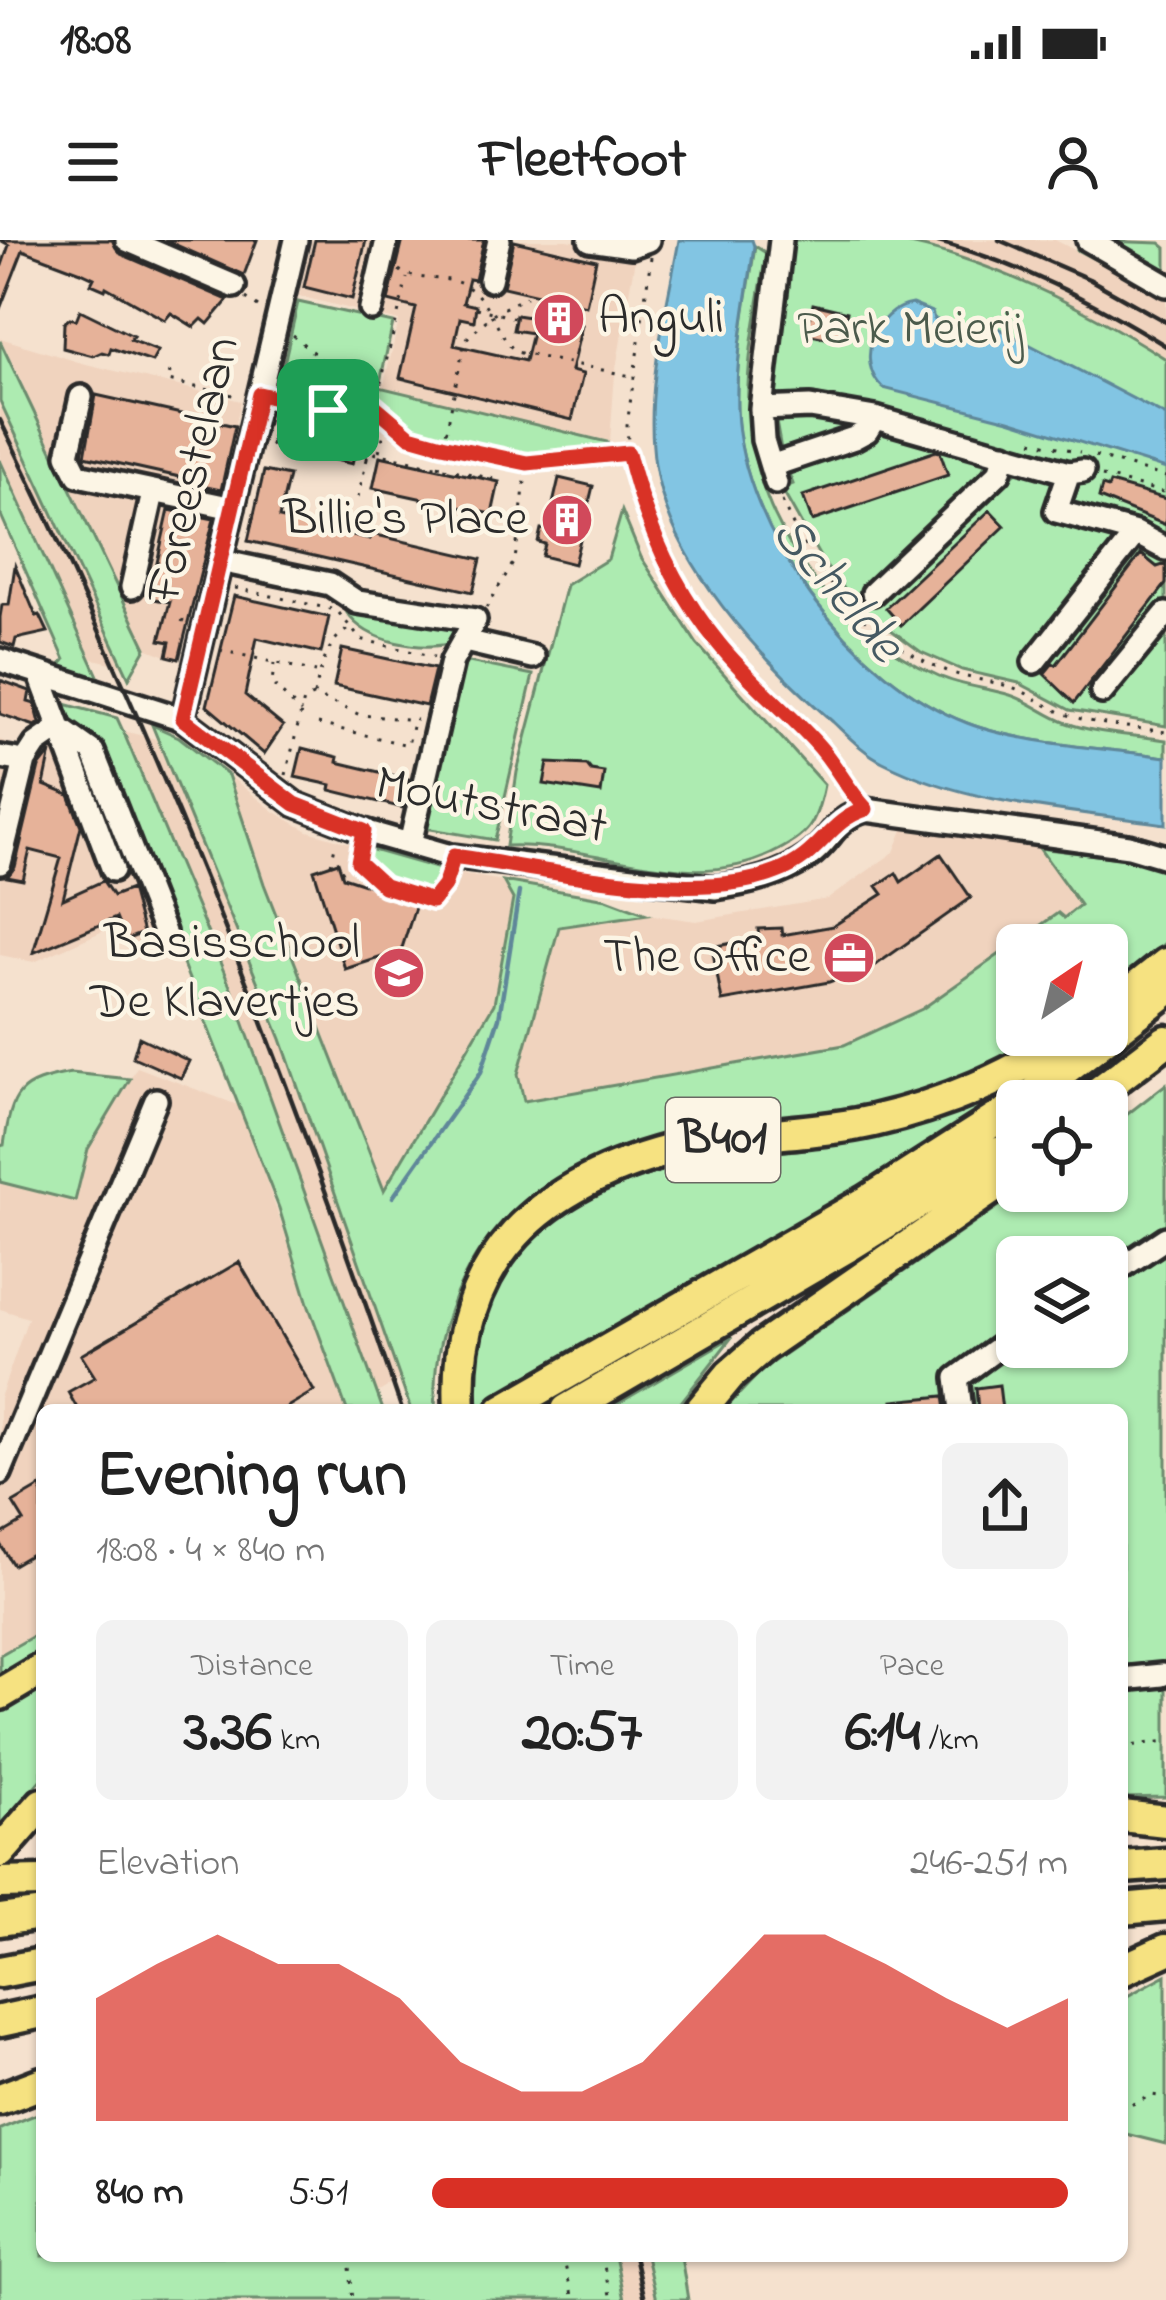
<!DOCTYPE html>
<meta charset="utf-8">
<style>
:root{--surface:#fff;--page:#f2f2f2;--text:#222;--muted:#767676;--accent:#d93025}
body{margin:0;font-family:"Indie Flower",sans-serif;background:var(--page);color:var(--text);height:100vh;display:flex;flex-direction:column;font-size:45px;white-space:nowrap}
*{box-sizing:border-box;margin:0}
p{font-size:39px;color:var(--muted)}
.icon{flex:none;width:66px;height:66px;fill:none;stroke:currentColor;stroke-width:2;stroke-linecap:round;stroke-linejoin:round}
.map{position:relative;flex:1;overflow:hidden}
.panel{position:absolute;left:36px;top:1164px;width:1092px;height:858px;display:flex;flex-direction:column;background:var(--surface);border-radius:18px;box-shadow:0 3px 9px #0004}
.panel>*{flex:none}
.needle{width:78px;rotate:35deg}
.buttons{position:absolute;left:996px;top:684px;display:grid;gap:24px}
.buttons a{display:grid;place-items:center;width:132px;height:132px;border-radius:18px;background:var(--surface);box-shadow:0 3px 9px #0004;font-size:60px}
.pin{position:absolute;display:grid;place-items:center;width:102px;height:102px;color:#fff;margin:-51px;border-radius:24px;box-shadow:0 6px 18px #0006}
.round{display:grid;place-items:center;flex:none;width:126px;height:126px;border-radius:18px;background:var(--page)}
.summary{display:flex;align-items:center;justify-content:space-between;height:204px;padding:0 60px}
h1{font-size:66px;font-weight:800;line-height:90px}
.figures{display:grid;grid-template-columns:repeat(3,1fr);gap:18px;height:204px;padding:12px 60px}
.figures div{display:grid;align-content:center;border-radius:18px;background:var(--page);text-align:center}
.figures b{font-size:60px;font-weight:800}
.figures small{font-size:33px;font-weight:400}
.figures p{font-size:33px}
.chart{height:336px;padding:24px 60px}
.chart p{display:flex;justify-content:space-between}
.chart svg{width:100%;height:216px;margin-top:12px;fill:var(--accent);opacity:.7}
ul{padding:0 60px;list-style:none;font-size:39px}
li{display:grid;grid-template-columns:192px 144px 1fr;align-items:center;height:90px}
li i{height:30px;border-radius:15px;background:var(--accent)}
.status{display:flex;justify-content:space-between;align-items:center;height:84px;padding:0 60px;background:var(--surface);direction:ltr}
.status svg{height:33px;fill:currentColor}
header{display:flex;justify-content:space-between;align-items:center;height:156px;padding:0 60px;background:var(--surface);font-size:54px;font-weight:800}
.map>svg:first-child{display:block}
.built{fill:#f0d3be}
.green{fill:#adebb1;stroke:#6c8b6e;stroke-width:3;fill-rule:evenodd}
.water{fill:#82c5e3;stroke:#5f8799;stroke-width:3}
.lines{fill:none;stroke-linecap:round;stroke-linejoin:round}
.stream{stroke:#5f8799;stroke-width:4.5}
.building{fill:#e6b299;stroke:#2b2b2b;stroke-width:3}
.minor-casing{stroke:#2b2b2b;stroke-width:30}
.highway-casing{stroke:#2b2b2b;stroke-width:39}
.path{stroke:#2b2b2b;stroke-width:3;stroke-dasharray:3 9;stroke-linecap:butt}
.minor{stroke:#fcf5e5;stroke-width:21}
.highway{stroke:#f6e281;stroke-width:30}
.rail{stroke:#2b2b2b;stroke-width:4.5}
.route-casing{stroke:#fff;stroke-width:24}
.route{stroke:#d93025;stroke-width:15}
.labels{text-anchor:middle;dominant-baseline:central;stroke-width:9;stroke-linejoin:round;paint-order:stroke}
.shield{fill:#fcf5e5;stroke:#6a6863;stroke-width:3}
.shield-label{font-size:48px;font-weight:bold;fill:#2b2b2b}
.poi-label{font-size:51px;fill:#2b2b2b;stroke:#fcf5e5;text-anchor:end}
.park-label{font-size:51px;fill:#4c5b4c;stroke:#fcf5e5}
.street-label{font-size:51px;fill:#2b2b2b;stroke:#fcf5e5}
.water-label{font-size:54px;font-style:italic;fill:#455962;stroke:#fcf5e5}
</style>
<div class="status"><b>18:08</b><svg viewBox="0 0 49 12"><path d="M0 12V9h3v3zM5 12V6h3v6zM10 12V3h3v9zM15 12V0h3v12zM26 1h20v11H26zM47 4h2v5h-2z"/></svg></div>
<header><svg class="icon" aria-label="menu" viewBox="0 0 24 24"><path d="M4 6h16M4 12h16M4 18h16"/></svg>Fleetfoot<svg class="icon" aria-label="person" viewBox="0 0 24 24"><circle cx="12" cy="8" r="4"/><path d="M4 21q1-7 8-7t8 7"/></svg></header>
<div class="map">
<svg width="1166" height="2060" viewBox="0 0 1166 2060">
<rect width="100%" height="100%" fill="#f5e1ce"/>
<filter id="ink" filterUnits="userSpaceOnUse"><feTurbulence type="fractalNoise" baseFrequency=".00833" numOctaves="2"/><feDisplacementMap in="SourceGraphic" scale="24" xChannelSelector="R" yChannelSelector="G"/><feConvolveMatrix kernelMatrix="1 2 1 2 8 2 1 2 1" color-interpolation-filters="sRGB"/></filter>
<g filter="url(#ink)">
<path class="built" d="M312,0H567L636,13L615,134L610,201L383,148L399,81L299,56Z
M886,0H1055L1166,57V119L1096,77L1029,45L963,21Z
M0,98L82,123L241,161L179,421L146,408L24,156L22,142Z
M0,161L102,376L123,426L90,418L0,220Z
M123,491L156,499L224,656L281,799L401,1139L377,1153L232,751Z
M38,499L98,508L177,707L125,706L114,686L34,722L0,715V500L16,507Z
M228,535L275,572L308,591L449,632L503,641L513,659L494,764L384,952L255,623Z
M903,590L1039,608L1081,664L1063,679L1058,673L922,769L844,805L524,861L518,834L559,687L647,674L696,681L828,659L894,612Z
M137,827L240,866L347,1170H42V1391L0,1415V1158L28,1078L0,1069V942L75,960L88,909Z
M615,2016H646L656,2060H624Z"/>
<path class="green" d="M787,0C819,0 856,0 888,0C981,14 1087,69 1166,119V486L1070,470L1019,443L962,430L921,412L871,375L846,351L824,324L785,255L782,248L793,244L782,215L775,176L811,174L849,180L853,191L905,174L814,154L769,155ZM953,187L1062,219L1057,235L1024,225L991,256L979,244L987,216L949,206Z
M1076,0L1160,3L1166,8V57L1077,10Z
M755,6L766,13C759,63 746,117 748,167C752,284 833,389 939,436C961,446 986,448 1010,455C1030,461 1047,476 1067,483C1097,494 1134,495 1166,500V517C1106,508 1021,504 967,483C854,440 742,292 737,171C735,116 747,61 755,6Z
M298,62L393,83L379,147L607,202L610,210L527,220L412,198L370,175L277,154Z
M0,101L146,408L129,438L0,161Z
M0,220L99,438L60,426L65,420L0,273Z
M622,271L641,317L697,404L824,545C816,586 808,596 771,614C686,655 594,602 506,606L517,532L566,345L608,319Z
M354,366L465,383L456,402C423,412 367,403 347,373Z
M459,420L533,435L495,600L425,588Z
M61,463L117,478L123,491L232,751L383,1170H347L309,1067L279,968L98,508L67,489Z
M152,485L179,497L228,535L264,644L384,950L494,764L513,659L503,641L607,659L647,674L559,687L518,834L524,861L844,805L922,769L1058,673L1064,678L1080,665L1039,608L1129,619L1166,630V702L1107,754V705H1017V795H1046C1011,818 972,839 931,852C911,859 889,861 868,864C724,891 539,886 464,1037C444,1077 431,1125 436,1170H411L281,799Z
M366,608L447,631L439,652C432,652 425,655 418,656C393,658 369,629 366,608Z
M71,833L130,839L88,909L75,961L0,942V906L4,905C12,852 17,843 71,833Z
M1037,835L1039,838L860,950L477,1169C473,1105 487,1048 532,1001C623,909 750,923 867,899C928,887 983,866 1037,835Z
M1166,844V1557L1122,1558V1170H724L764,1128L1021,951H1107V890ZM1017,1017H1107V1107H1017Z
M732,1097L675,1170H607Z
M42,1391V1410L0,1434V1415Z
M42,1448V1538L0,1586V1471Z
M1166,1735V1904L1122,1893V1759Z
M42,1872V2016H615L624,2060H0V1889Z
M646,2016H681L688,2060H656Z"/>
<path class="water" d="M679,0H752L754,6C747,61 735,116 737,171C742,292 854,440 967,483C1021,504 1106,508 1166,517V584C1073,571 967,565 883,522C864,513 848,496 833,482C762,420 669,322 655,225C644,151 666,73 679,0Z
M912,64L932,72L934,79L970,92L998,88L1166,176V229L1009,180L883,148C854,122 875,69 912,64Z"/>
<g class="lines">
<path class="stream" d="M393,957L481,832L499,778L519,652"/>
</g>
<path class="building" d="M0,0H112L121,14L228,60L208,84L202,79L194,87L171,73L165,80L106,47L105,50L91,44L94,38L81,32L23,10L0,69V31L9,5Z
M165,0H257L244,35Z
M315,0H366L352,59L304,47Z
M403,0H484L475,40L469,39L463,63L476,66L474,81L460,78L454,105L525,121L532,93L513,90L516,75L582,85L571,131L583,134L572,180L400,138L416,68L388,61Z
M514,1L596,20L586,66L503,47Z
M813,64L847,72L841,101L806,94Z
M80,70L133,96L130,100L158,111L152,122L111,108L109,114L102,112L93,116L63,108L64,83L70,78L76,80Z
M96,155L235,186L221,250L192,244L193,240L85,216Z
M280,166L361,185L352,224L271,205Z
M936,211L940,212L948,235L812,281L803,256Z
M380,216L499,242L492,274L373,248Z
M264,231L289,236L279,278L370,299L372,294L481,319L473,352L248,301Z
M559,238L593,246L574,324L542,316L545,304L538,302L541,289L547,290Z
M1110,243L1166,259V285L1099,258L1102,246L1108,248Z
M169,270L214,279L179,419L167,416L170,402L160,400L170,362L149,358Z
M990,270L1005,286L901,385L886,368Z
M1141,314L1157,327L1166,324V344L1074,463L1044,434L1053,423L1056,425Z
M15,326L36,376L40,375L48,392L16,399L14,407L0,402V377L2,365H9Z
M234,356L329,377L321,413L257,398L245,455L283,486L264,514L207,466Z
M342,409L435,429L426,466L334,446Z
M0,440L30,451L28,462L35,464L40,483L35,486L0,474Z
M302,508L338,517L337,522L409,539L403,568L330,550L331,545L295,537Z
M51,512L44,545L69,555L81,586L63,659L103,641L113,656L131,649L143,693L125,700L116,678L33,713L61,618L30,610L23,640L7,637L15,627L39,527Z
M548,523L587,525L591,530L604,532L601,553L544,544Z
M941,614L971,658L876,725L829,742L722,761L712,707L759,698L758,689L781,688L782,695L833,686L883,654L877,646L887,639L896,633L901,642Z
M338,622L343,637L417,661L401,711L345,729L314,630Z
M139,797L189,821L181,838L133,817Z
M239,1022L314,1151L282,1170H78L68,1152L95,1137L81,1115Z
M999,1145L1002,1170H978L976,1148Z
M944,1156L946,1170H894L893,1161Z
M42,1246V1308L13,1325L0,1304V1295L24,1281L13,1263Z"/>
<g class="lines">
<g class="minor-casing">
<path id="minor" d="M127,0L234,46
M590,0L631,6L648,0
M1088,0L1166,45
M490,40L499,0
M371,69L387,0
M81,157L68,215L78,235L233,268
M761,169L810,167L875,178L1069,233L1083,231
M771,226L854,198L867,191L875,178
M1069,233L1056,271L1136,293L1166,309
M776,243L763,200L761,169L781,0
M220,321L330,344L357,362L475,380L452,421L410,604
M132,347L153,253
M873,353L999,233L1005,214
M465,401L533,417
M0,420L183,479L295,564L364,591L451,616L716,648C748,643 781,636 808,617C834,599 832,579 866,570L1129,606L1166,617
M1034,422L1136,293
M40,435L113,630
M1102,452L1166,374
M183,479L296,0
M0,517L25,521L36,504L59,488L93,512L164,692
M0,623L25,521
M1107,1037L1166,998
M961,1170L957,1138L1017,1094
M0,1233L156,860
M1122,1439L1162,1435"/>
</g>
<g class="highway-casing">
<path id="highway" d="M1107,771L1166,724
M1024,861L1166,751
M1087,861L1166,801
M460,1170C451,1018 543,940 683,907C746,892 811,895 873,881C947,864 1009,837 1073,795
M503,1170L868,961L1017,866
M567,1170L850,1005L998,913L1017,908
M701,1170L730,1135L762,1107L1013,934L1017,927
M0,1454L42,1429
M1122,1576L1166,1581
M0,1612L42,1564
M1122,1627L1166,1624
M0,1643L42,1642
M1122,1669L1166,1665
M0,1680L42,1674
M1122,1730L1166,1710
M0,1732L42,1724
M0,1781L42,1772
M0,1859L42,1843"/>
</g>
<path class="path" d="M651,17L627,185C630,273 677,361 737,424C769,457 807,487 834,523C842,533 844,545 852,555
M399,30C418,43 443,34 464,45C493,61 494,92 516,112L631,136
M246,58L262,70
M476,68L515,78
M293,95L409,196L527,223L626,213
M170,132L168,141L237,156
M278,159L386,184L402,192
M375,167L407,38
M328,169L336,137
M1032,201L1080,212
M379,211L386,186
M354,215L373,219L376,213L499,240
M1095,216L1166,237
M439,227L465,100L494,73L526,57
M1102,236L1166,253
M358,257L367,219
M782,261C811,332 872,402 945,430C968,440 993,440 1017,449C1034,456 1048,468 1066,474C1097,486 1134,487 1166,492
M235,348L331,369
M486,368L515,320L527,225
M339,373L360,399L434,417
M182,382L186,373
M347,390C326,401 320,434 314,455L360,475L417,480
M220,410L316,432
M274,423L272,444L301,472
M318,484L408,505L413,482
M286,535L304,460L313,456
M358,621C376,640 412,670 438,656L448,635
M331,624L336,602
M341,632L358,621L360,610
M432,669V661L443,664
M1122,1507L1166,1501
M1122,1863L1126,1867L1152,1855L1166,1857
M349,2016L353,2060
M563,2016L573,2060
M602,2016L611,2060"/>
<use href="#minor" class="minor"/>
<use href="#highway" class="highway"/>
<path class="rail" d="M931,0C1015,21 1093,61 1166,106
M999,0L1089,39L1166,82
M0,180C158,500 288,833 402,1170
M634,2016L644,2060"/>
</g>
</g>
<g class="lines" filter="url(#ink)">
<g class="route-casing">
<path id="route" d="M337,134L410,196L442,205L527,223L628,213C645,283 673,348 719,404C748,440 785,469 816,503C836,524 846,548 866,569C827,581 822,615 777,632C695,665 543,629 454,616L444,646L432,661L384,646L358,622L364,591L295,564L183,479L259,154L328,170Z"/>
</g>
<use href="#route" class="route"/>
</g>
<defs>
<g id="building-disc" transform="scale(2.7)"><circle r="9.5" fill="#d1495b" stroke="#fcf5e5"/><path d="M-4-6H4V6H1V3H-1V6H-4ZM-2.5-4.3h1.7v1.8h-1.7ZM.8-4.3h1.7v1.8H.8ZM-2.5-1h1.7V.8h-1.7ZM.8-1h1.7V.8H.8Z" fill="#fff"/></g>
<g id="office-disc" transform="scale(2.7)"><circle r="9.5" fill="#d1495b" stroke="#fcf5e5"/><path d="M-6-3h4V-5.5h4V-3h4V5H-6ZM-1-4.5V-3h2v-1.5ZM-6 0V1H6V0Z" fill="#fff"/></g>
<g id="school-disc" transform="scale(2.7)"><circle r="9.5" fill="#d1495b" stroke="#fcf5e5"/><path d="M0-5L7-2L0 1L-7-2ZM-4 1L0 2.5L4 1V4Q0 6-4 4Z" fill="#fff"/></g>
</defs>
<g fill-rule="evenodd">
<use href="#building-disc" x="559" y="79"/>
<use href="#building-disc" x="567" y="280"/>
<use href="#office-disc" x="849" y="718"/>
<use href="#school-disc" x="399" y="733"/>
</g>
<g class="labels">
<rect class="shield" x="666" y="858" width="114" height="84" rx="9"/>
<g class="shield-label">
<text x="723" y="900">B401</text>
</g>
<g class="poi-label">
<text x="598" y="79" text-anchor="start">Anguli</text>
<text x="528" y="280">Billie's Place</text>
<text x="360" y="704">Basisschool<tspan x="360" dy="59">De Klavertjes</tspan></text>
<text x="810" y="718">The Office</text>
</g>
<g class="park-label">
<text x="910" y="90">Park Meierij</text>
</g>
<g class="street-label">
<text transform="translate(195 230) rotate(-77)">Foreestelaan</text>
<text transform="translate(491 567) rotate(11)">Moutstraat</text>
</g>
<g class="water-label">
<text transform="translate(836 350) rotate(50)">Schelde</text>
</g>
</g>
</svg>
<div class="buttons">
<a><svg class="needle" viewBox="-14 -14 28 28"><path d="M0-13l5 13h-10z" fill="#e53935"/><path d="M0 13l5-13h-10z" fill="#767676"/></svg></a>
<a><svg class="icon" aria-label="locate" viewBox="0 0 24 24"><circle cx="12" cy="12" r="6"/><path d="M12 2v4M12 18v4M2 12h4M18 12h4"/></svg></a>
<a><svg class="icon" aria-label="layers" viewBox="0 0 24 24"><path d="M12 4l9 5-9 5-9-5zM3 14l9 5 9-5"/></svg></a>
</div>
<div class="pin" style="left:328px;top:170px;background:#1e9e55"><svg class="icon" aria-label="arrive" viewBox="0 0 24 24"><path d="M6 21V4h12l-3 4 3 4H6"/></svg></div>
<section class="panel">
<div class="summary"><div><h1>Evening run</h1><p>18:08 · 4 × 840 m</p></div><a class="round"><svg class="icon" aria-label="share" viewBox="0 0 24 24"><path d="M12 15V3M7 8l5-5 5 5M5 13v7h14v-7"/></svg></a></div>
<div class="figures">
<div><p>Distance</p><b>3.36<small> km</small></b></div>
<div><p>Time</p><b>20:57</b></div>
<div><p>Pace</p><b>6:14<small> /km</small></b></div>
</div>
<div class="chart"><p><span>Elevation</span>246–251 m</p>
<svg viewBox="0 0 160 44" preserveAspectRatio="none"><path d="M0 44V19L10 12L20 6L30 12L40 12L50 19L60 32L70 38L80 38L90 32L100 19L110 6L120 6L130 12L140 19L150 25L160 19V44z"/></svg>
</div>
<ul>
<li><b>840 m</b>5:51<i style="width:100%"></i></li>
</ul>
</section>
</div>
